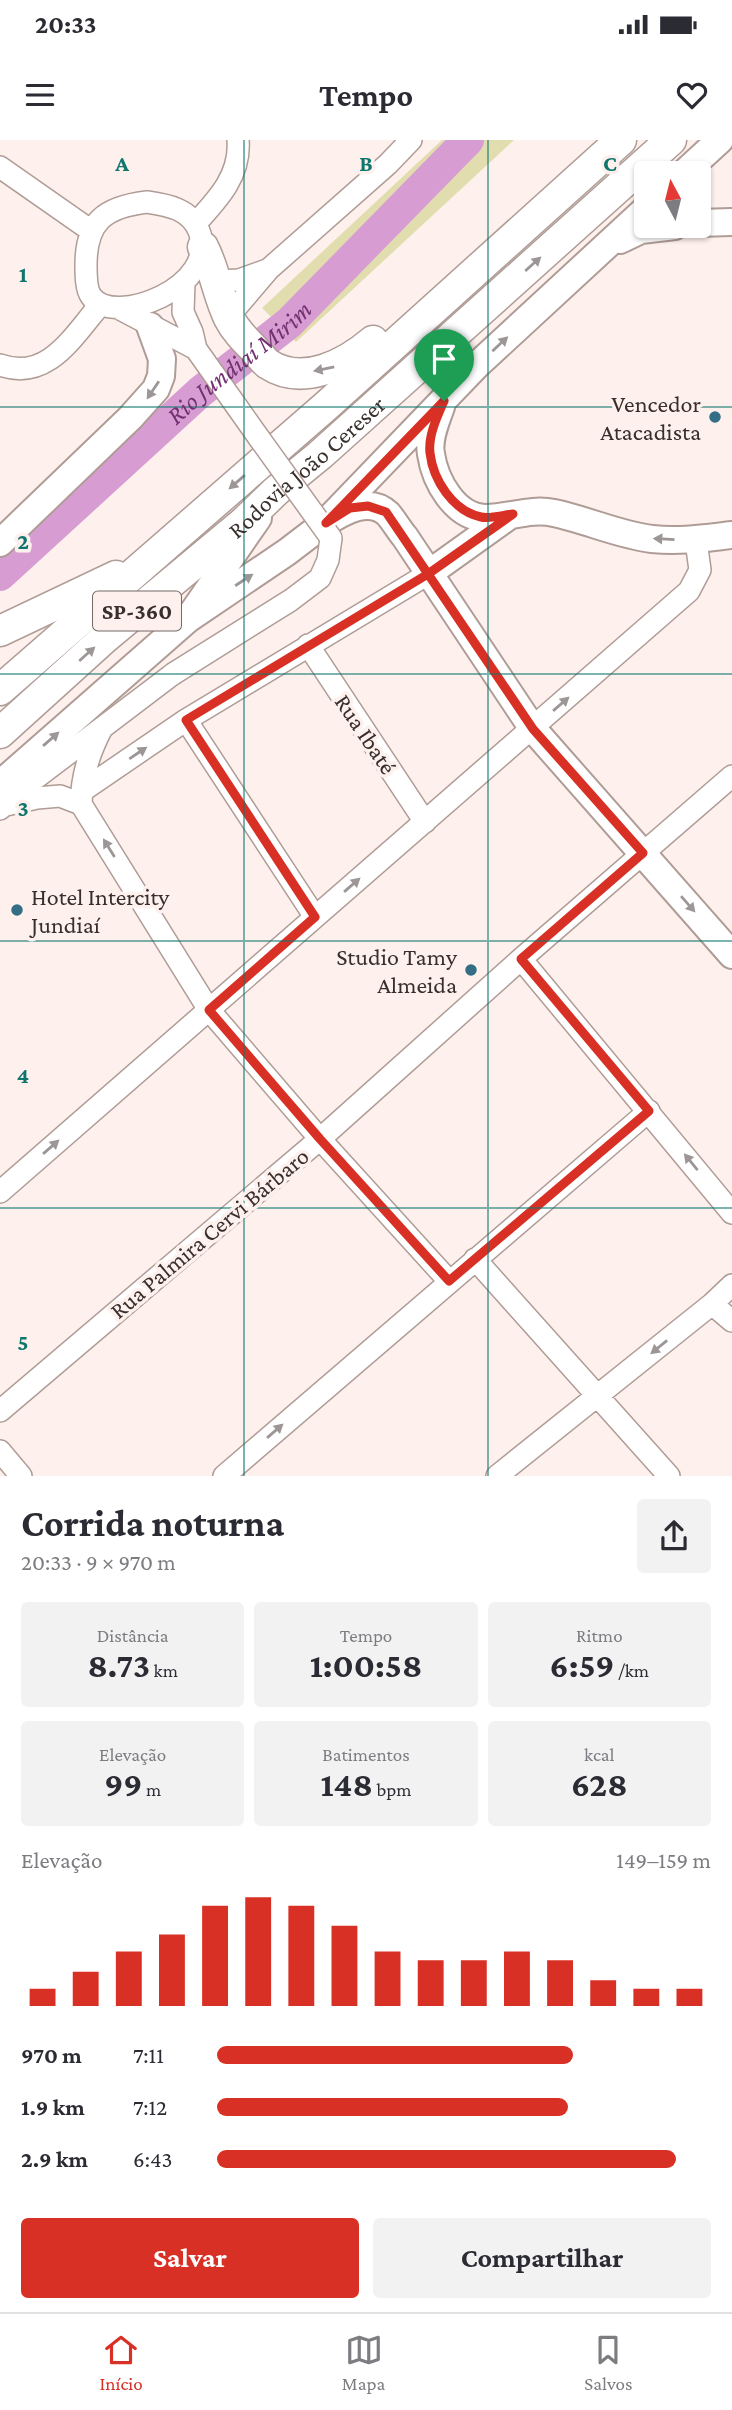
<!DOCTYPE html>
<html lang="pt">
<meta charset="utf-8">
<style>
:root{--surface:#fff;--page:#f2f2f3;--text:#2b2b33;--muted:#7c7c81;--line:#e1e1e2;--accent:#d93025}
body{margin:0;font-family:"Crimson Pro",serif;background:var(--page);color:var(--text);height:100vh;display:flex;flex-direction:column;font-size:26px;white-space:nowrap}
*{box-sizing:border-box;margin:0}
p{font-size:23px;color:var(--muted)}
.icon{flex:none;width:38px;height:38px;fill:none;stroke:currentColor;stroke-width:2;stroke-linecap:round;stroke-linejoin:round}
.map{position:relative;height:1336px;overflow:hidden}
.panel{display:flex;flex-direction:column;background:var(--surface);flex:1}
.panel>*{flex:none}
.needle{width:46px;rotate:353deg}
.fabs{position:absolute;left:634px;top:21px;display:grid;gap:14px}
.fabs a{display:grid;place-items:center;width:77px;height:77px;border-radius:7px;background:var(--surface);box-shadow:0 2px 5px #0004;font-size:35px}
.pin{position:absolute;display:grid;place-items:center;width:60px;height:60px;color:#fff;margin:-72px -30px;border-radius:50% 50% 50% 0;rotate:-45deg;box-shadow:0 0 7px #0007}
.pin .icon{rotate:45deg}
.round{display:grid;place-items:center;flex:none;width:74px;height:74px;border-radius:7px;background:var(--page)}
.head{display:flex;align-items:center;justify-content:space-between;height:119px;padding:0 21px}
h1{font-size:38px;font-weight:700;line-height:52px}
.stats{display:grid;grid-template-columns:repeat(3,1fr);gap:10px;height:119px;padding:7px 21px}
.stats div{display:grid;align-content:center;border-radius:7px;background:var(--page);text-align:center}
.stats b{font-size:35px;font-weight:700}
.stats small{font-size:19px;font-weight:400}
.stats p{font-size:19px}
.chart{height:196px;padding:14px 21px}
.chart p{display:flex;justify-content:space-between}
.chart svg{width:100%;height:126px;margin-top:7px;stroke:var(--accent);stroke-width:6}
.cta{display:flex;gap:14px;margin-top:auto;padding:14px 21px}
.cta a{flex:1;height:80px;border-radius:7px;background:var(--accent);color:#fff;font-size:28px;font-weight:700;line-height:80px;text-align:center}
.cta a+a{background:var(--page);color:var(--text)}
ul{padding:0 21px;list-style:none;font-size:23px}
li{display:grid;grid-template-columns:112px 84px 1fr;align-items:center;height:52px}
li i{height:18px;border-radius:9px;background:var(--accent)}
.status{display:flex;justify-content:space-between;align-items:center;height:49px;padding:0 35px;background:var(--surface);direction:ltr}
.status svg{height:19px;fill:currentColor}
header{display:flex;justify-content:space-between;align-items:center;height:91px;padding:0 21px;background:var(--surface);font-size:32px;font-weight:700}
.menu{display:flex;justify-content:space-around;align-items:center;height:98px;border-top:2px solid var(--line);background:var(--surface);font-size:19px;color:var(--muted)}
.menu a{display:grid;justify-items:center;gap:4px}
.menu .current{color:var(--accent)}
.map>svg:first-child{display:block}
.green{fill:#e2ddaf}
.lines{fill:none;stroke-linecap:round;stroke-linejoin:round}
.river{stroke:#d79dd3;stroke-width:32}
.minor-casing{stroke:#b09c96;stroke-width:24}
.major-casing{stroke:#b09c96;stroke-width:30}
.highway-casing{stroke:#b09c96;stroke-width:33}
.minor{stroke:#fff;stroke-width:21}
.major{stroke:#fff;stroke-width:26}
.highway{stroke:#fff;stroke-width:30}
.minor-bridge-casing{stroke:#b09c96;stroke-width:24;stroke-linecap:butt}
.minor-bridge{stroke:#fff;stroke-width:21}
.oneway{fill:#9c9796}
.route-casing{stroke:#fff;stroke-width:14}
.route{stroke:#d93025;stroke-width:9}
.grid{fill:none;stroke:#0f766e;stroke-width:2;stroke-opacity:0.55}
.poi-dot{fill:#336d86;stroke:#fef1ed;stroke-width:2.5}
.labels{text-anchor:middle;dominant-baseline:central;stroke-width:7;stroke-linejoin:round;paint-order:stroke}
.shield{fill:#fef1ed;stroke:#736967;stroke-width:2}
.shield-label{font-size:23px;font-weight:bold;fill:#382f2d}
.poi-label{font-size:24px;fill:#382f2d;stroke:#fef1ed;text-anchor:end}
.street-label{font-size:24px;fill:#382f2d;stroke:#fef1ed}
.water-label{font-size:26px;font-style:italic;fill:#743071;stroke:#fef1ed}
.grid-label{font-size:23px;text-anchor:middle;font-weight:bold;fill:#0f766e;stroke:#fef1ed;stroke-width:7;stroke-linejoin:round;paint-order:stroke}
</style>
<div class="status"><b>20:33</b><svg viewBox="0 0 49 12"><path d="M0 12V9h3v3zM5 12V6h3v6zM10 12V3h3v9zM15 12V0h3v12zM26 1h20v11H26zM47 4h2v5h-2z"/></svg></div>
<header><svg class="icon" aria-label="menu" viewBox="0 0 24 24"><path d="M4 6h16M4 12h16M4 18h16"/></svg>Tempo<svg class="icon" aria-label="heart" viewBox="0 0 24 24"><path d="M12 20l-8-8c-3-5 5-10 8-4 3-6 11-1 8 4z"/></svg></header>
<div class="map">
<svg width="732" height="1336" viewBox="0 0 732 1336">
<rect width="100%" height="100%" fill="#fef1ed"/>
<path class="green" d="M442,0H514L296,202L262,168Z"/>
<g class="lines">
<path class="river" id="s1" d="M0,435L200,252L289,183L468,0"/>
<g class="minor-casing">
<path id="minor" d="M0,27L90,90
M147,62C168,65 190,69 199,91C221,146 113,189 91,156C86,149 86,134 86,125C86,81 105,67 147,62Z
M196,83C218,59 241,35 238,0
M217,141L239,140L267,130
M184,143L183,172L192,192L196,209
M120,169L196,209L259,298
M228,177L269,129L388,24L411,0
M0,225C48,242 73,196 100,165
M308,505L425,682
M186,580L315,777
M102,588C89,613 82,635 81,664L209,870L320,999L449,1141
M82,651L186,580L428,434
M6,665L37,658L60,656L81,664
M0,669L28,644L173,534
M521,819L732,1073
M0,1052L689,451L700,430L696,401
M475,1119L669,1336
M712,1164L732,1181
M0,1271L320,999L521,819L732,636
M0,1311L21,1336
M224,1336L649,971
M497,1336L712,1164L732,1145"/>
</g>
<g class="major-casing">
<path id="major" d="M684,33L720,0
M698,83L732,82
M620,100L641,90L675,86
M441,267C436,281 428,299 431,314C435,341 455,377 485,378C509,378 530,368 554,373C587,380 619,395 652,399C680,402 705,398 732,395
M325,383C343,372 369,356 388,374C394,381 399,390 405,397L533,589L732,815
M0,403L130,278L156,249L161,236L162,219L150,186
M428,434L509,376
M188,479L287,412L325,383L476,226L646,69
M0,644L188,479L258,378"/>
</g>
<g class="highway-casing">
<g id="highway">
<path d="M203,107C215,130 218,156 229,178C235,190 244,199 253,208C258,213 263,220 268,224C303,247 346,224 373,201"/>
<path d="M0,491L116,436"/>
<path d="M0,550L326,266L621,0"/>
<path id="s2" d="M0,593L106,497L244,382L276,351L320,315L671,0"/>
</g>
</g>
<use href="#minor" class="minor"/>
<use href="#major" class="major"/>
<use href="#highway" class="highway"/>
<g class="minor-bridge-casing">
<path id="minor-bridge" d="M173,534L291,460L320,438L328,420L331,398L259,298"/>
</g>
<use href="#minor-bridge" class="minor-bridge"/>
</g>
<defs><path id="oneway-solid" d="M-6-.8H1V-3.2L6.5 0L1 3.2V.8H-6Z" transform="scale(1.75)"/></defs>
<g class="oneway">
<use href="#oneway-solid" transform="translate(533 124) rotate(-42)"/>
<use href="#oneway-solid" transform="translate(500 204) rotate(-43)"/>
<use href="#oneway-solid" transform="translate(324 229) rotate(168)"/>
<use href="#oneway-solid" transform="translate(153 250) rotate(124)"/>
<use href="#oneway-solid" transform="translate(237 342) rotate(139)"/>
<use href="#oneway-solid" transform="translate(664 399) rotate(-177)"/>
<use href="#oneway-solid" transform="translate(244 440) rotate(-33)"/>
<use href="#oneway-solid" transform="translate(87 514) rotate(-42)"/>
<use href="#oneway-solid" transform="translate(561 564) rotate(-41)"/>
<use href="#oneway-solid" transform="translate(51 599) rotate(-41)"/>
<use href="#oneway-solid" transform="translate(138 613) rotate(-34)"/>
<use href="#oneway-solid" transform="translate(109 708) rotate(-122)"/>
<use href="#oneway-solid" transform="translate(352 745) rotate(-41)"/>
<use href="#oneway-solid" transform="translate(688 764) rotate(49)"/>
<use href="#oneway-solid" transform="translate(51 1007) rotate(-41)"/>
<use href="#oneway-solid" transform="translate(691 1022) rotate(-129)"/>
<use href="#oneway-solid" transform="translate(659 1207) rotate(141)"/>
<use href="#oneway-solid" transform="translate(275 1291) rotate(-41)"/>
</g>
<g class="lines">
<g class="route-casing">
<path id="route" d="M444,261C437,277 428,296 430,313C433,340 453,371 481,377C490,379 503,375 513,374L428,434L186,580L315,777L209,870L320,999L449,1141L649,971L521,819L643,713L533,589L386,372L368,366L350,368L326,383L444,261"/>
</g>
<use href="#route" class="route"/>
</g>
<path class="grid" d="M244,0V1336M488,0V1336M0,267H732M0,534H732M0,801H732M0,1068H732"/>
<g class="poi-dot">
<circle cx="715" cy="277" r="7"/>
<circle cx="17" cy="770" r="7"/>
<circle cx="471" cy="830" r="7"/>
</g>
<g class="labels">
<rect class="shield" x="93" y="451.5" width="88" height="39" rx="5"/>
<g class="shield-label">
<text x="137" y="471">SP-360</text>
</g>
<g class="poi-label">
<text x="701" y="263">Vencedor<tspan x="701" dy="28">Atacadista</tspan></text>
<text x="31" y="756" text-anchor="start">Hotel Intercity<tspan x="31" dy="28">Jundiaí</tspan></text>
<text x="457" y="816">Studio Tamy<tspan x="457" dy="28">Almeida</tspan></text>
</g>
<g class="street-label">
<text stroke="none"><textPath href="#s2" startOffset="406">Rodovia João Cereser</textPath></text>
<text transform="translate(366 594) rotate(56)">Rua Ibaté</text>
<text transform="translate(209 1093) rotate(-40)">Rua Palmira Cervi Bárbaro</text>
</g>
<g class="water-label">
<text stroke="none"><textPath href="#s1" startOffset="320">Rio Jundiaí Mirim</textPath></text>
</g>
</g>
<g class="grid-label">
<text x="122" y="31">A</text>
<text x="366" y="31">B</text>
<text x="610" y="31">C</text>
<text x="23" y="142">1</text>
<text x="23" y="409">2</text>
<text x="23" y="676">3</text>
<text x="23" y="943">4</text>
<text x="23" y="1210">5</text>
</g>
</svg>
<div class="fabs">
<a><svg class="needle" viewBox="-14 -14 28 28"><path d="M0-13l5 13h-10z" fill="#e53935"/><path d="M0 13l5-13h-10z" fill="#7c7c81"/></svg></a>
</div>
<div class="pin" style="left:444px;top:261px;background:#1e9e55"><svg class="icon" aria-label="arrive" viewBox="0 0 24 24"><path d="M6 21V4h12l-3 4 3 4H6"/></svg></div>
</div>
<section class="panel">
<div class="head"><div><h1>Corrida noturna</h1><p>20:33 · 9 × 970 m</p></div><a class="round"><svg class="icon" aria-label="share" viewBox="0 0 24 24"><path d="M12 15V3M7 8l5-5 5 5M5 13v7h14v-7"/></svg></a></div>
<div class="stats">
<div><p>Distância</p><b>8.73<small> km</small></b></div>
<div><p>Tempo</p><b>1:00:58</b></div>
<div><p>Ritmo</p><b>6:59<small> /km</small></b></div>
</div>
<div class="stats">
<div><p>Elevação</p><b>99<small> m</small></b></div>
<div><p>Batimentos</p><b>148<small> bpm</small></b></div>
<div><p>kcal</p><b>628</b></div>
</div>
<div class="chart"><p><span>Elevação</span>149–159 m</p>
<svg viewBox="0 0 160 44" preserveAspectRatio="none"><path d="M5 44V38M15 44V32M25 44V25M35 44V19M45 44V9M55 44V6M65 44V9M75 44V16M85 44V25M95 44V28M105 44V28M115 44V25M125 44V28M135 44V35M145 44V38M155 44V38"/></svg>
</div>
<ul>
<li><b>970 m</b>7:11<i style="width:72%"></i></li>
<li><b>1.9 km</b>7:12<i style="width:71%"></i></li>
<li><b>2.9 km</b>6:43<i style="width:93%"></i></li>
</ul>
<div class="cta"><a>Salvar</a><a>Compartilhar</a></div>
</section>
<nav class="menu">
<a class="current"><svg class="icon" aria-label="home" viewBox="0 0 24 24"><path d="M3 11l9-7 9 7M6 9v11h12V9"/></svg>Início</a>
<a><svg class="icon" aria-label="map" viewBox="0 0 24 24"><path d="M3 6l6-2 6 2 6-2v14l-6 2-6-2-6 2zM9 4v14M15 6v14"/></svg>Mapa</a>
<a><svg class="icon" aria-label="saved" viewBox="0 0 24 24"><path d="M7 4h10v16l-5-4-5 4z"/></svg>Salvos</a>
</nav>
